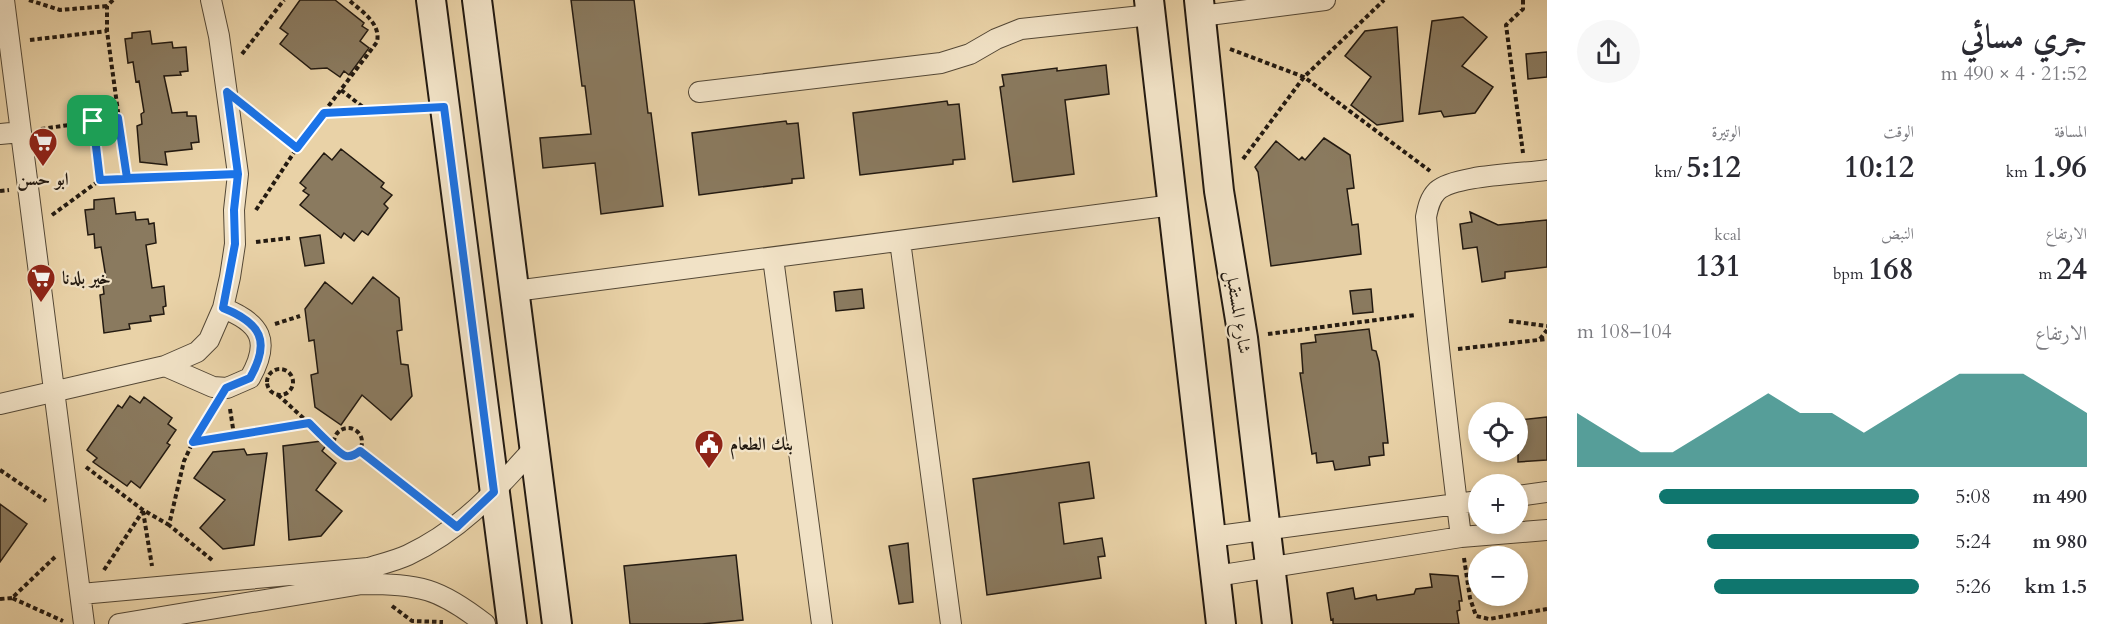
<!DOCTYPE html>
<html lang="ar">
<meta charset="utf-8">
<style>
:root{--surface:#fff;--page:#f7f7f7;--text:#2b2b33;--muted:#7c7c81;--accent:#0f766e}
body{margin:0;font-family:Cardo,Amiri,serif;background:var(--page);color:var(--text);direction:rtl;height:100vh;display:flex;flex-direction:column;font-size:22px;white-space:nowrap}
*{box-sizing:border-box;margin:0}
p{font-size:20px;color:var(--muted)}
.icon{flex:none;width:33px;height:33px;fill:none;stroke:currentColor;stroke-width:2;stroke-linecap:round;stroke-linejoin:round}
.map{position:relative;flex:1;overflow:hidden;direction:ltr}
.sheet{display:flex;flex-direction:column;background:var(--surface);width:570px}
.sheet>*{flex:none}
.tools{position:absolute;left:1468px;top:402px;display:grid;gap:12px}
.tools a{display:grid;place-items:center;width:60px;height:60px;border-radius:50%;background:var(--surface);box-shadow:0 3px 9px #0003;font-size:30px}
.pin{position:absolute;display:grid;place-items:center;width:51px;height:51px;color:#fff;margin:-26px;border-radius:12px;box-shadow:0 3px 9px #0006}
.round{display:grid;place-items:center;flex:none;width:63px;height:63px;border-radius:32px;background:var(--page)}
.summary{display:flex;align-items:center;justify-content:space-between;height:102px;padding:0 30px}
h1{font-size:33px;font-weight:800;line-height:45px}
.figures{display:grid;grid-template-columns:repeat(3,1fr);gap:9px;height:102px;padding:6px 30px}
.figures div{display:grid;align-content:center}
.figures b{font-size:30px;font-weight:800}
.figures small{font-size:16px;font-weight:400}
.figures p{font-size:16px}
.chart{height:168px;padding:12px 30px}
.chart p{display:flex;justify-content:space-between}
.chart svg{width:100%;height:108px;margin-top:6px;fill:var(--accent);opacity:.7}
ul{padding:0 30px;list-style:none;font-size:20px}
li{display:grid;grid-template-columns:96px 72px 1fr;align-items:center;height:45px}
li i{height:15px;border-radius:8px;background:var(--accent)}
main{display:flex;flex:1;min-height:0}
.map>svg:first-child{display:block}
.building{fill:#8a7a5f;stroke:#231a11;stroke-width:1.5}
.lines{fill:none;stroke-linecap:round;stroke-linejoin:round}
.street-casing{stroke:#544836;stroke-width:22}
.secondary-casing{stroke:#231a11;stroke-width:32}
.path{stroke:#231a11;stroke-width:4;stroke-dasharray:4.5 3;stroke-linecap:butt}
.street{stroke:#f1e2c6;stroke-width:20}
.secondary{stroke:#f1e2c6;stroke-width:28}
.route-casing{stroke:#fff;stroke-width:12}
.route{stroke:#1a73e8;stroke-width:8}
.labels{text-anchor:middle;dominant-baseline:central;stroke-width:4.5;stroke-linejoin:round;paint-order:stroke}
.poi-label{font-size:18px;font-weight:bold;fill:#231a11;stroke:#f1e2c6;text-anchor:start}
.street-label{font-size:18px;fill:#231a11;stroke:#f1e2c6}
</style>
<main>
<section class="sheet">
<div class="summary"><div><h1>جري مسائي</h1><p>21:52 · 4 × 490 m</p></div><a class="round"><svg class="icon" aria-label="share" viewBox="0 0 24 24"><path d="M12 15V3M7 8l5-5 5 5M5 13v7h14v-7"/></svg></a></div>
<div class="figures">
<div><p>المسافة</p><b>1.96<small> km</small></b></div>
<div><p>الوقت</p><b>10:12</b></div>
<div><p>الوتيرة</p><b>5:12<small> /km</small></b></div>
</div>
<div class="figures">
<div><p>الارتفاع</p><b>24<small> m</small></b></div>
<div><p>النبض</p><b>168<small> bpm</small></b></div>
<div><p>kcal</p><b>131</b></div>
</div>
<div class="chart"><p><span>الارتفاع</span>104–108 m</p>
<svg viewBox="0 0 160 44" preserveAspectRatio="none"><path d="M0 44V22L10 30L20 38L30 38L40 30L50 22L60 14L70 22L80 22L90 30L100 22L110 14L120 6L130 6L140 6L150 14L160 22V44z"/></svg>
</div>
<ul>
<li><b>490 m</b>5:08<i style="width:76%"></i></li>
<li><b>980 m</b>5:24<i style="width:62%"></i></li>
<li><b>1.5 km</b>5:26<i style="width:60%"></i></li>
</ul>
</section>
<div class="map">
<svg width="1547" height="624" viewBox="0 0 1547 624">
<rect width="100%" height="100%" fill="#e9d2a7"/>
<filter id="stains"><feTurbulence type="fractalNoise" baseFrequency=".00333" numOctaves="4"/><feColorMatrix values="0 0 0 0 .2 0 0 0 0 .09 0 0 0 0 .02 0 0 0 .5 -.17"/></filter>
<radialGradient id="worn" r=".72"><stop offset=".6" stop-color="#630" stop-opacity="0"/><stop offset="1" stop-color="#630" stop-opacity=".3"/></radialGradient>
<path class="building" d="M300,0H335L364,23L362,26L368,30L360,41L369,48L349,75L344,71L340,77L327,68L311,69L280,44L288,34L280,28Z
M571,0H634L648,113H651L663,206L601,214L595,163L543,168L540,138L591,134L585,86H582Z
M1463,17L1487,37L1462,66L1493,87L1475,113L1444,117L1441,111L1419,114L1432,21Z
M1397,27L1403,121L1377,125L1351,105L1371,77L1345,56L1365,31Z
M150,31L152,44L172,42L173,48L186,47L188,71L180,72L181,75L164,76L172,113L187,112V116H196L199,142L191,143L192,149L165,152L167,165L140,162L137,126L142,124L141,114L144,112L139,81L136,82L133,62L128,63L125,39L132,38V33Z
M1547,52V77L1528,79L1526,54Z
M1106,65L1109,94L1065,100L1074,174L1013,182L1000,87L1004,86L1002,75L1057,68V71Z
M947,101L948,105L959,104L965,159L953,160V164L860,175L853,113Z
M786,121L787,124L798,123L804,178L792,179V183L699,195L692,133Z
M1324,138L1350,155L1354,188L1347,189L1352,225L1358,224L1361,254L1271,266L1258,172L1255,167L1276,141L1299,160L1302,157L1305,160Z
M341,149L384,183L381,187L392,195L384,204L388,208L368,235L362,231L354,241L344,233L341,238L300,205L309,195L303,191L306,188L300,183L324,153L332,160Z
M114,198L116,214L135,212L136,220L148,219L149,224L154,223L156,243L146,245L152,288L164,286L166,306L163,307L164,314L150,316L151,321L129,324L130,329L104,333L100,295L104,294L103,285L107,284L101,247L95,248L94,234L88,235L85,210L94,209V200Z
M1470,212L1498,225L1547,220V267L1505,272V278L1482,282L1477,247L1463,249L1460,224L1472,222Z
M320,235L324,263L305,266L300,238Z
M373,277L399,298L402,330L397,331L401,364L408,365L412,396L391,420L362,395L341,425L315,407L311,375L318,373L314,340L309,341L305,309L325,282L352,304Z
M862,289L864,308L836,311L834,292Z
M1371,289L1373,312L1353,314L1350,291Z
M1369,329L1372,350L1376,351L1379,362L1388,443H1383L1384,455L1369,457L1370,465L1335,470L1333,461L1317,463L1316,453L1312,454L1300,373H1303L1301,344L1316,342L1315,335Z
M130,396L140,403L144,397L172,418L168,424L176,430L167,443L170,445L140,488L131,481L127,486L93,462L97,458L87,450L118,405L122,408Z
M1547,417V460L1518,462V420Z
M330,440L322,451L336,463L316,490L342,511L321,536L289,540L283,446Z
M244,449L247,455L267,453L254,545L223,549L200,528L225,500L194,478L213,452Z
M1089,462L1094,498L1059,503L1064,544L1102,538L1105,556L1098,557L1101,578L987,595L973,479Z
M0,504L27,524L0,562Z
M908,543L913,602L899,604L889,546Z
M736,555L743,620L702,624H630L624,566Z
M1430,574L1458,576L1462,601H1459L1460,610L1457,611L1459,624H1333V619L1331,620L1327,593L1353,588L1355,599L1376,595L1377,600L1414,594L1416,589L1432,587Z"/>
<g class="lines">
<g class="street-casing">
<path id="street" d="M4,0L84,624
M1201,16L1325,0
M699,92L941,63L970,54L996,39L1021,29L1151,15
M0,134L21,132
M900,241L951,624
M773,258L822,624
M515,291L1173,205
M165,366L213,387L227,388L250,378C271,341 261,323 223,308
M0,404L165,366L197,352L209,340L223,308L230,277L235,244L234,210L238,174L219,36L211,0
M1518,496L1547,492
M1211,537L1479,501
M1461,537C1448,430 1435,324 1426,217C1428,207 1430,198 1437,191C1454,175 1522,174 1547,170
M1216,576L1461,537L1547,530
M81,594L368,568C381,564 395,561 408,555C463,529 495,491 535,447
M119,624L362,584C420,584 439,588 485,624"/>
</g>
<g class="secondary-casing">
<path id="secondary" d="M431,0L512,624
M477,0L557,624
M1149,0L1221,624
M1199,0L1219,191L1243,338L1277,624"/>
</g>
<path class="path" d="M29,0L60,10L107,6
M113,0L107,6V31L127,178
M1523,0V9L1506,25L1523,153
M30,40L107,31
M1230,49L1304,77L1430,171
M242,54L284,0
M341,90L368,111
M251,111L297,148
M324,112L377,42C381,23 362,12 349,0
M93,121L100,180
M41,129L118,118
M1243,159L1304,77L1384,0
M0,191L9,190
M256,210L297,148L324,113L419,109
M52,215L100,180L216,175
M256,242L290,238
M1509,321L1547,326
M275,324L300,316
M1268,334L1415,315
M1540,339L1547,330
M1458,349L1547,339
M267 382a13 13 0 1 1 26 0a13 13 0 1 1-26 0Z
M278,395L334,446
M230,409L234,435
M334 442a14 14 0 1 1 28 0a14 14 0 1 1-28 0Z
M193,442L309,423
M360,451L437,512
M86,467L143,510L169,525
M0,470L46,501
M143,511L152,566
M55,557L12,598L63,621
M1464,558L1470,598L1476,616L1489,619L1547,609
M212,560L169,525L184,461L193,442L213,409
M104,570L143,511
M0,599L12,598
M392,606L412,621L443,622"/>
<use href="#street" class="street"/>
<use href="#secondary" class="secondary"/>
</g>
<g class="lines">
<g class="route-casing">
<path id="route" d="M93,121L118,118L127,178L238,174L234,210L235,244L223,308C261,323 271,341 250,378L226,388L193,442L309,423C315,429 340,455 346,456C352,457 356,454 360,451L457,527L494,492L444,107L324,113L297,148L227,92L238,174L100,180L93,121"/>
</g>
<use href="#route" class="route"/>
</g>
<defs>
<g id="supermarket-pin" transform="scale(1.5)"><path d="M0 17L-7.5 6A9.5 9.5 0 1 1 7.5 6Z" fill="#8f2418" stroke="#f1e2c6"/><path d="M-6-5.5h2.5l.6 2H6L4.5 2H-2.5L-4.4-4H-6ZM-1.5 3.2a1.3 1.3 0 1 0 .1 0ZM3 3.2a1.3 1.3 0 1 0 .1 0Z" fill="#fff"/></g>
<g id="civic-pin" transform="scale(1.5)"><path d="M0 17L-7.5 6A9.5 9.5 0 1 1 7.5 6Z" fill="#8f2418" stroke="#f1e2c6"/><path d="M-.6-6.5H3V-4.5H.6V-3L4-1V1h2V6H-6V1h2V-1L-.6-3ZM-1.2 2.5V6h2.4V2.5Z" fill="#fff"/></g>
</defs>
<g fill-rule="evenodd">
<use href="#supermarket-pin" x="43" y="142"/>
<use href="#supermarket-pin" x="41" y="278"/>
<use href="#civic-pin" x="709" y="444"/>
</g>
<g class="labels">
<g class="poi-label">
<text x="43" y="179" text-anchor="middle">ابو حسن</text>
<text x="62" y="278">خير بلدنا</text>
<text x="730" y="444">بنك الطعام</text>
</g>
<g class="street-label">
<text transform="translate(1238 312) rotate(81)">شارع المستقبل</text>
</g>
</g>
<rect width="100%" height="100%" filter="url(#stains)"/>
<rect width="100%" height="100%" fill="url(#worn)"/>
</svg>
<div class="tools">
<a><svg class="icon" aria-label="locate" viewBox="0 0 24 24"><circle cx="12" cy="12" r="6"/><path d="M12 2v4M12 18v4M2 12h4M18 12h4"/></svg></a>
<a>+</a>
<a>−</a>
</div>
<div class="pin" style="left:93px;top:121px;background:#1e9e55"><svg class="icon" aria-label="arrive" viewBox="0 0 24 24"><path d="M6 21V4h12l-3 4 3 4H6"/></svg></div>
</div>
</main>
